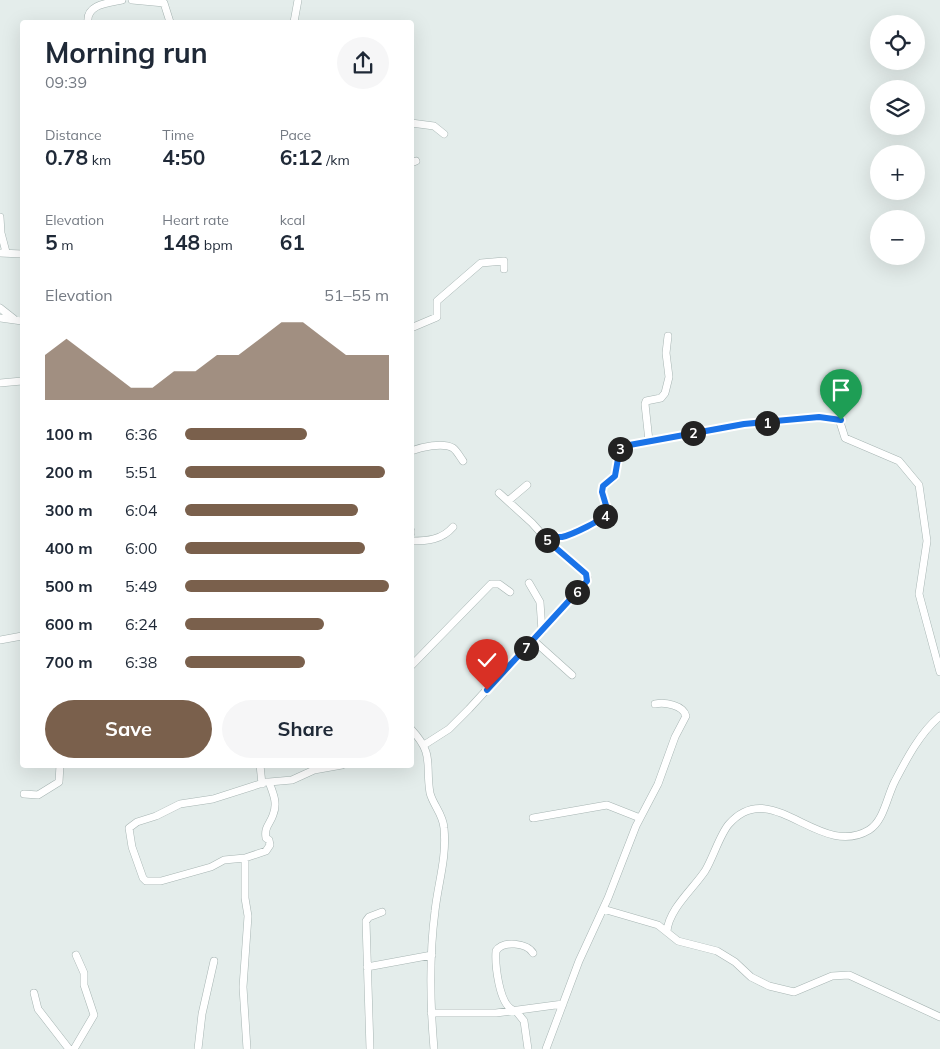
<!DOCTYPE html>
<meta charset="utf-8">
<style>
:root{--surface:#fff;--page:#f6f6f7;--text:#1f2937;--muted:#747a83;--accent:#7a604c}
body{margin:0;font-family:Mulish,sans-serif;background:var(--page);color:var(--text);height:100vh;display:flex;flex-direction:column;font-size:19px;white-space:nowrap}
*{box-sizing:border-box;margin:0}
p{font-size:16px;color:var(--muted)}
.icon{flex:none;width:28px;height:28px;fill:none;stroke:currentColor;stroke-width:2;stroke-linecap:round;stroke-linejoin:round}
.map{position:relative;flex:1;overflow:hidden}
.sheet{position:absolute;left:20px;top:20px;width:394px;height:748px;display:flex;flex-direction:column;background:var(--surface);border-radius:5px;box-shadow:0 5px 20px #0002}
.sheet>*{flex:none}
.controls{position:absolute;left:870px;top:15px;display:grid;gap:10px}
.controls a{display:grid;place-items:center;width:55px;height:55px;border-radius:50%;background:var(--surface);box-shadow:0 5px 20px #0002;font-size:25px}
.pin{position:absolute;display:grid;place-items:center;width:42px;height:42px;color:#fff;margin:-51px -21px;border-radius:50% 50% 50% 0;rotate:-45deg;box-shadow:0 0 5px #0007}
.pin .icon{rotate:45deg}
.km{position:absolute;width:25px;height:25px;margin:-12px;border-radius:50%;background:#222;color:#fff;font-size:14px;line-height:25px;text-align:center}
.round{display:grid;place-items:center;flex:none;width:52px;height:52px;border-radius:26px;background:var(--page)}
.head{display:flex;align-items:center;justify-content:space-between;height:85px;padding:0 25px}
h1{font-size:28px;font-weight:700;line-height:38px}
.metrics{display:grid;grid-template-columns:repeat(3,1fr);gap:8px;height:85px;padding:5px 25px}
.metrics div{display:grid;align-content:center}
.metrics b{font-size:21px;font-weight:700}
.metrics small{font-size:14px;font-weight:400}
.metrics p{font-size:14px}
.chart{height:140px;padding:10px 25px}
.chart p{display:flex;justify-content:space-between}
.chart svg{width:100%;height:90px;margin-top:5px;fill:var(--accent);opacity:.7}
.primary-button{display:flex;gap:10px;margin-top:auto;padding:10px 25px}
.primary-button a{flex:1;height:58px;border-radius:30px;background:var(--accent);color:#fff;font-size:20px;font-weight:700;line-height:58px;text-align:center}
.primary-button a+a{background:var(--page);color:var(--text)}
ul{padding:0 25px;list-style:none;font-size:16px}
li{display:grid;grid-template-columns:80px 60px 1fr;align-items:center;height:38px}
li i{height:12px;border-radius:6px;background:var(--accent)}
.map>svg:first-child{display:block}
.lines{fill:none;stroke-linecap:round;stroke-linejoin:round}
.minor-casing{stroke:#a7b5b3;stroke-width:8}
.minor{stroke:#fff;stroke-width:7}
.route-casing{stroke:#fff;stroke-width:10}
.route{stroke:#1a73e8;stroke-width:6}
</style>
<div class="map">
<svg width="940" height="1049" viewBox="0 0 940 1049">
<rect width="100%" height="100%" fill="#e4edeb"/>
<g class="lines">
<g class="minor-casing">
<path id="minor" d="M132,0L164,3L170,22
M88,22C86,4 109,3 122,0
M294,22L298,0
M411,123L434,126L444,134
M411,163L416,161
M0,217L1,233L6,252
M0,253L22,254
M0,308L14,319
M0,318L22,321
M411,328L437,317V301L481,263L504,261V269
M0,383L22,381
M649,441L645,404L646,401L661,398L665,393L669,377L666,353L668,336
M411,451C421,447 443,442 453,448C457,451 460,457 463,461
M508,501L527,485
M411,531V533
M542,536C551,533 555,538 562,537C571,535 604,520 608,512L602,492L603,486L615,477L619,453L624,446L744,424L819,417L839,419L845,438L899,461L919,485L927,541L919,594L940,672
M411,541C427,541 442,540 453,527
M529,583L540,602L542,631
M0,640L22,636
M533,640L572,675
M411,666L491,584H499L510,592
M411,729C435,755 425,763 430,793C433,805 443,814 444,828C447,858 438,883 435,911C429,957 430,1003 434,1049
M424,745L449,729L469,709L588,579L586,574L549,542L532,523L499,493
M260,765L262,784
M269,782C273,793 278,803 273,815C270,824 264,827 266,838L269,840L270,845L266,851L245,858L224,860L211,867L161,881H146L143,878L132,847L129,828L137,822L156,816L180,804L213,799L266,782H269L292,780L314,770L342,765
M24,794L38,795L59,782L60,765
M533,818L607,805L640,818
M245,858V898L248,916L243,987L247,1049
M603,909L658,925L678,941L717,951L735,962L751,977L769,986L794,992L832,976L849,975L940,1017
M667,931C669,909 693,889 705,871C713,858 720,834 729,824C772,775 819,860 869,830C884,821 887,796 895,781C907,758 920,733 940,716
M367,967L432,955
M34,993L38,1009L69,1049
M513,1010C499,1004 495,965 496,951C503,940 527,943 533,953
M516,1011L524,1021L528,1049
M431,1013H496L563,1004
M74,1049L94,1015L84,985V973L76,955
M198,1049L202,1014L214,961
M370,1049L366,921L369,917L382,912
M546,1049L579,961L608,898L636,826L658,784L675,737L686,716C683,705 665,702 655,704"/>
</g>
<use href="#minor" class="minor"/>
</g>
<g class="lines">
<g class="route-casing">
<path id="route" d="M487,690L587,581L586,574L542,536C551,533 555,538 562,537C571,535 604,520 608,512L602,492L603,486L615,476L619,453L624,446L744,424L819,417L841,420"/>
</g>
<use href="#route" class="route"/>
</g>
</svg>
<div class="controls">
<a><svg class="icon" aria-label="locate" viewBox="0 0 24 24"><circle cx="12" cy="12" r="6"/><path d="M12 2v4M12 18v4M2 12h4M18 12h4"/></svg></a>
<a><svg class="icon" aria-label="layers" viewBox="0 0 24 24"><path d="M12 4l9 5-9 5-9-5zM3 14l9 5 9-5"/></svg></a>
<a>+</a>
<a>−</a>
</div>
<div class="pin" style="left:841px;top:420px;background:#1e9e55"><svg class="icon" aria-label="arrive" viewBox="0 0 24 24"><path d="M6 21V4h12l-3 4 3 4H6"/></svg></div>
<div class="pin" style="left:487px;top:690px;background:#d93025"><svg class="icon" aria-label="check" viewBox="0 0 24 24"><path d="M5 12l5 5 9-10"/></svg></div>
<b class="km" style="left:767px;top:423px">1</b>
<b class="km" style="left:693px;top:433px">2</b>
<b class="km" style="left:620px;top:449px">3</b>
<b class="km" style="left:605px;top:516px">4</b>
<b class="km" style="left:547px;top:540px">5</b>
<b class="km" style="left:577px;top:592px">6</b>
<b class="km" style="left:526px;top:648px">7</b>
<section class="sheet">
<div class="head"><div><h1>Morning run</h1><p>09:39</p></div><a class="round"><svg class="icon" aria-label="share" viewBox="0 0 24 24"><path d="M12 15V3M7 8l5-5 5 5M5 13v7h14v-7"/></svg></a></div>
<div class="metrics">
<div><p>Distance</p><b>0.78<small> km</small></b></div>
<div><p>Time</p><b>4:50</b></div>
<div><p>Pace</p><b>6:12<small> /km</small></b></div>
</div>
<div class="metrics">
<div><p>Elevation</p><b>5<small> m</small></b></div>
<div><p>Heart rate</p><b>148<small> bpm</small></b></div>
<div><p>kcal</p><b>61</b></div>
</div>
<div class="chart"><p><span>Elevation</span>51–55 m</p>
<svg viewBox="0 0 160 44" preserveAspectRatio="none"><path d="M0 44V22L10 14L20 22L30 30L40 38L50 38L60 30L70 30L80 22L90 22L100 14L110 6L120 6L130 14L140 22L150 22L160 22V44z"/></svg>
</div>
<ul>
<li><b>100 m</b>6:36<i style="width:60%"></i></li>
<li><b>200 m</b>5:51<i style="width:98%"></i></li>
<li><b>300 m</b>6:04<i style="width:85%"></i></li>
<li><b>400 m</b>6:00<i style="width:88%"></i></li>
<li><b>500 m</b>5:49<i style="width:100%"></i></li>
<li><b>600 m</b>6:24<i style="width:68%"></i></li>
<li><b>700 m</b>6:38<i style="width:59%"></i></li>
</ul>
<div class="primary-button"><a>Save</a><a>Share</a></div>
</section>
</div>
